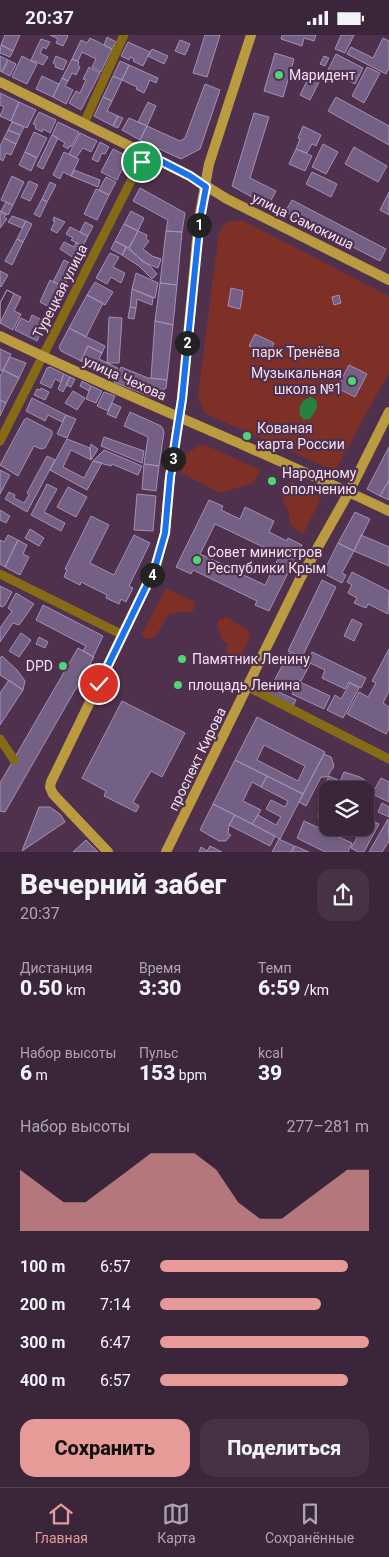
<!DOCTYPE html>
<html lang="ru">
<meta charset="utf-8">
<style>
:root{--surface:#3b253a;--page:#463145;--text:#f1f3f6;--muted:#aca5af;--line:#544254;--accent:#e69b98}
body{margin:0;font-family:Roboto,sans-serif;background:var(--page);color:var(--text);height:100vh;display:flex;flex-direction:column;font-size:19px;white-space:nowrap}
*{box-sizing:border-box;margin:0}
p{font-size:16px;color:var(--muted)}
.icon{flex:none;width:28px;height:28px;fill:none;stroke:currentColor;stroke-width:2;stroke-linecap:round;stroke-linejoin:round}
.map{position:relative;height:817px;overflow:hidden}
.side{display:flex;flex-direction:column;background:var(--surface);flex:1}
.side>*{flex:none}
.tools{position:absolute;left:319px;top:746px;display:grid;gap:10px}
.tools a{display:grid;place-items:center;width:55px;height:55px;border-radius:10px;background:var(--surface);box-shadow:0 2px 8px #0003,0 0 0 1px var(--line);font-size:25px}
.pin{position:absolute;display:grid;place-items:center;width:42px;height:42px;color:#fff;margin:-21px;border:2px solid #fff;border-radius:50%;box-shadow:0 1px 5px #0007}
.km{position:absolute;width:25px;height:25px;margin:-12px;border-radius:50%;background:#222;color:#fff;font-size:14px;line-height:25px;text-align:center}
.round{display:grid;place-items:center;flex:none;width:52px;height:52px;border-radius:15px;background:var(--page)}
.head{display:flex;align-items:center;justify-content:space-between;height:85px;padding:0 20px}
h1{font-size:28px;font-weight:800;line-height:38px}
.metrics{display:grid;grid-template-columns:repeat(3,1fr);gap:8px;height:85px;padding:5px 20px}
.metrics div{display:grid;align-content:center}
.metrics b{font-size:21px;font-weight:800}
.metrics small{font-size:14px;font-weight:400}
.metrics p{font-size:14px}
.chart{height:140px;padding:10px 20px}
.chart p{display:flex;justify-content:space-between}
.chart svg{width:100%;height:90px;margin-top:5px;fill:var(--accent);opacity:.7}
.cta{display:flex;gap:10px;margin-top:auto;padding:10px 20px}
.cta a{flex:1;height:58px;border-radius:15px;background:var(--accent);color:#111;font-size:20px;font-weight:800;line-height:58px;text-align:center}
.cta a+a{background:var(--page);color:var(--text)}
ul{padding:0 20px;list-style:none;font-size:16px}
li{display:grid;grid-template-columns:80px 60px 1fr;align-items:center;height:38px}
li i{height:12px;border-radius:6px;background:var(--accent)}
.status{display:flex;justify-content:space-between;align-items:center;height:35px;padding:0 25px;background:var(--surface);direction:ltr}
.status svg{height:14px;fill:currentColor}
.tabs{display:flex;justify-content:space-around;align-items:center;height:70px;border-top:1px solid var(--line);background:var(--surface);font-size:14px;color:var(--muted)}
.tabs a{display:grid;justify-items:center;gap:2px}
.tabs .on{color:var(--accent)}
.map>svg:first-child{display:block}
.green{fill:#7e3027}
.water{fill:#258340}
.building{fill:#746084;stroke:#a48fb6;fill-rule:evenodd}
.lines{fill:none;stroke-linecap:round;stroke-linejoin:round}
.minor{stroke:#866b17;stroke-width:9}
.major{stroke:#bb9b40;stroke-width:10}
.route-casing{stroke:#fff;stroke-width:10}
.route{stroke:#1a73e8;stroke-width:6}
.poi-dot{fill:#50d674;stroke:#4f314d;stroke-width:2}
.labels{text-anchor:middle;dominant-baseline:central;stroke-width:4.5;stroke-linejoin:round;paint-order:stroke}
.poi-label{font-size:14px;fill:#f2dff0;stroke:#4f314d;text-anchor:start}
.street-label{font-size:14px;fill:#f2dff0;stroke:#4f314d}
.park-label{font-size:14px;fill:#fcdad4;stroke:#4f314d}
</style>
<div class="status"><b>20:37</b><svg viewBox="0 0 49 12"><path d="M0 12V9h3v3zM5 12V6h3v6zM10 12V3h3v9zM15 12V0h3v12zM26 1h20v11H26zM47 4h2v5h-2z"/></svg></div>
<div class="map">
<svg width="389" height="817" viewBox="0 0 389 817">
<rect width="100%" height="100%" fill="#4f314d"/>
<path class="green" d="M242,185L389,261V337L335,436L204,378L198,361L219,197L227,187Z
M203,409L261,435L253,448L221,458L181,438L187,418Z
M290,446L321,463L303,499L290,490L289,477L282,464Z
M166,553L195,567L193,576L169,579L155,602L147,604L141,600Z
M227,582L247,594L250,603L237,628L230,625L226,615L228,609L222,605L217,589L219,585Z"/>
<path class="water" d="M311,362L316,365L317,373L310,384L304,385L300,380C298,371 302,364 311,362Z"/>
<path class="building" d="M5,0H20L13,16L1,10Z
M50,0H67L68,1L63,11L56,8L58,4Z
M205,0H220L207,42L193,38Z
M282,0H316L314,6L304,3L302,11L281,4Z
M341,0H354L345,18L335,14Z
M107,2L116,7L112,14L104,10Z
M90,3L112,14L101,37L92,32L96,24L82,17L78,26L72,24L81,5L87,8Z
M383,3L389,6V33L386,39L347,19L351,12L373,23Z
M41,4L50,7L46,14L43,12L40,18L48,22L43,30L31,25Z
M180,5L190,9L185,20L175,16Z
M128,7L150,17L143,31L133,26L134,24L130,22L129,25L121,21Z
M1,10L13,16L10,22L0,18Z
M152,14L168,21L164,29L148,21Z
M275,18L294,24L283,62L264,56Z
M336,19L363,33L355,49L328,35Z
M0,21L8,25L2,37L0,36Z
M22,21L37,29L27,49L12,42Z
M56,21L67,26L63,35L55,32L56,30L53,28Z
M324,21L329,23L325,31L320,29Z
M72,24L79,27L78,30L80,32L76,40L72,38L68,46L62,43Z
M8,25L16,29L10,41L2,37Z
M120,26L129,30L122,45L113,41Z
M129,30L158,43L156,48L150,45L144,58L136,54L137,52L122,45Z
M89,32L100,38L81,75L69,68L76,56L80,58L86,45L83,44Z
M367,32L380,38L364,68L352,61Z
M310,40L320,45L310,65L300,60Z
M42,41L59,49L53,62L36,54Z
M113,41L122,45L112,66L103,62Z
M62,43L68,46L65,51L73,55L66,69L53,62Z
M205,49L220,55L200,114L181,124L140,105L147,91L180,106L185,103Z
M0,58L19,67L11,86L0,81L4,72L0,70Z
M103,62L112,66L107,76L118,81L113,91L94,81Z
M336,62L389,91V110L328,76Z
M19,67L36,75L27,93L11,86Z
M148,67L156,71L147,91L138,87Z
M39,77L56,85L50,98L43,94L42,97L35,93L36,90L33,89Z
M254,78L269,82L250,143L276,156L268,171L232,151Z
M118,81L123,83L118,93L113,91Z
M129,83L147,91L140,105L122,95Z
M12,87L24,92L20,100L8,95Z
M58,87L79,97L71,112L69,111L68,114L63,111L65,108L52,100Z
M303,91L321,100L316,111L312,109L307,118L296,114L300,104L298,103Z
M8,95L20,100L16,109L4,103Z
M34,97L47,103L37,123L25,117Z
M80,98L97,106L91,117L83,113L76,123L69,119Z
M52,100L58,103L43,134L37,131Z
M4,103L16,109L11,120L6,118L3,126L0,124V111Z
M100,107L109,112L105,119L102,118L98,127L92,124Z
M323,109L338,117L326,139L312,132Z
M354,112L387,131L378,147L345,129Z
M113,114L127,121L128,122L117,145L101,137Z
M296,114L312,121L305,136L289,129Z
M25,117L37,123L31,136L19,130Z
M64,117L79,124L71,141L63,137L60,144L53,140Z
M74,135L100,145L98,152L71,141Z
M312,137L337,149L331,162L306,149Z
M12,141L24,147L13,170L1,165Z
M106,142L116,147L109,160L99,155Z
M29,146L38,150L30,166L21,162Z
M50,147L56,150L47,167L42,164Z
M140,153L185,178L182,197L166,196L168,185L133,166Z
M96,154L109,160L97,185L84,179Z
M389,157V180L380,175Z
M42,164L47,167L40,182L34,179Z
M292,165L386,214L380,226L285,177Z
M6,167L13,170L8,180L1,176Z
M0,176L6,180L4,182L7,184L0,193Z
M131,176L144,183L138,196L124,189Z
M12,181L26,186L22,193L8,187Z
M54,182L65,187L57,198L51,195L55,186H53Z
M26,186L32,189L23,207L17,204Z
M85,187L93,191L88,201L80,197Z
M124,189L138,196L129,213L115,206Z
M70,192L88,201L83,211L71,205L73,203L66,199Z
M138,196L147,200L146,204L149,206L143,214L152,221L161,224L158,233L143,227L129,213Z
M166,196L182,197L177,250L160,248Z
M17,204L23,207L12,230L5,226Z
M115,206L126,212L122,220L111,214Z
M64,207L74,212L76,208L83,211L77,225L60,214Z
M126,212L152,233L157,239L152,244L139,231L122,220Z
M110,218L119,222L113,232L125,238L121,248L111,242L107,249L96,243Z
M64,225L74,230L64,252L53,247Z
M0,236L8,240L1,252L0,251Z
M136,238L158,248L155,263L132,254Z
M50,245L64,252L53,274L40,267Z
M95,247L113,257L105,270L87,260Z
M160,248L177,250L173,290L155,286Z
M231,253L243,256L240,274L228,271Z
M132,254L153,263L152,270L137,264L136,273L130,272Z
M7,255L21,262L14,276L21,279L13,295L0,288V268Z
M7,255L14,259L0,288V268Z
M87,260L103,268L86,302L69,293Z
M339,260L341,268L334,270L332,262Z
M130,272L136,273L134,284L128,283Z
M32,280L46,287L37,306L15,295L21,283L29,287Z
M109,282L122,283L119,328H107Z
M155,286L173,290L167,345L151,343Z
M69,293L105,311L102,318L88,311L81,326L61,316L59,312Z
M255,299L274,308L268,320L249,311Z
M88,311L102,318L99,324L118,333L113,342L81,326Z
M0,314L11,319L3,336L0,335Z
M10,322L26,328L19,343L3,335Z
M349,330L367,339L355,362L337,353Z
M50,332L64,339L61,347L55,344L51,353L40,348L47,333Z
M121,332L148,343L167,345L166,353L151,362L114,347Z
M3,335L19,343L6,368L0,365V342Z
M64,339L70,342L63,357L58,354Z
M70,342L75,344L71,352L66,350Z
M82,346L91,351L89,356L80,351Z
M91,351L102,356L96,368L86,364Z
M41,353L49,357L45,365L34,360L37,354L40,355Z
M73,356L85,363L77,375L65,368Z
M104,357L115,361L108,376L97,371Z
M32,363L66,380L62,387L48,380L45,386L26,376Z
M0,365L6,368L0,381Z
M112,368L121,372L116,383L107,379Z
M130,377L161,391L163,394L164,397L159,431L144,429L148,402L124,391Z
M66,380L76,384L67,403L57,399Z
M27,383L52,396V400L45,413L41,414L34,411L18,441L0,430L24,385Z
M104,402L144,416L142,428L101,411Z
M67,404L90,413L91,425L71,415L63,432L84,443L93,426L102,428L87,455L50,435Z
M91,409L98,414L91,425L90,413Z
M389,412V445L380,461L367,454Z
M104,415L142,431L138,440L112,429L111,431L93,426Z
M47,421L55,425L27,477L5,464L9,457L15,460L14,463L24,468L29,460L27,458Z
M144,429L159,431L156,456L142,454Z
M0,435L10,440L0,459Z
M389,445V465L380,461Z
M47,449L57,454L44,477L65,488L61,496L31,480Z
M68,452L87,462L76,482L57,472Z
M137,459L156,461L153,496L134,495Z
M209,465L223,471L221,475L240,484L245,472L274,486L269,497L287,506L288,503L302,510L269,576L255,570L257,566L193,535L191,539L176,532ZM215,489L280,520L265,550L237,537L239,533L230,529L229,532L200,519Z
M0,475L10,481L6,488L0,485Z
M355,477L370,484L354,516L338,508Z
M91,481L109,490L90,528L114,540L134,500L150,508L129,551L133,553L126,567L121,564L119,569L106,563L107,560L81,547L80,550L64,542L67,535L65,534Z
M30,494L44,503L39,511L25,503Z
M8,500L18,505L5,532L0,529V505L4,507Z
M361,500L389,512V531L354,516Z
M18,505L27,510L23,519L29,522L20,540L5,532Z
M338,508L354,516L342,538L346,540L342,548L323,538Z
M352,537L389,556L388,579L368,569L366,573L354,568L357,563L348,558L352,550L347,547Z
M322,545L336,552L302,622L288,616Z
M0,551L12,557L5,570L2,572L0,571Z
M16,558L34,569L19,590L13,588L0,607V593L12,576L8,573Z
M43,570L103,601L93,622L83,616L86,611L36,585Z
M352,584L362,589L354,606L344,601Z
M21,598L31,605L19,622L9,616Z
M39,602L48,607L45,613L36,609Z
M78,613L94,622L5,777L0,776V748Z
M389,614V656L383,668L389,672V693L386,699L347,679L359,657L368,662L376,648L372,646Z
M312,617L366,643L361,653L349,647L345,654L322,643L325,635L308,627Z
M289,618L310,629L301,646L298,645L294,650L292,649L288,656L273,648Z
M2,621L17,635L25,646L23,655L0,640V623Z
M9,645L23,655L0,690V658Z
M298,646L330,661L324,674L292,659Z
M350,648L359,653L343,683L327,675L335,660L341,664Z
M270,653L296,665L292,673L267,661Z
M122,666L185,698L162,742L151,736L133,767L139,771L136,777L104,761L106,756L82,743Z
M257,682L325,717L303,759L235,725ZM264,710L305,731L298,746L257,725Z
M324,719L331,722L334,731L327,742H321L306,771L299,767Z
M235,725L267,741L261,752L252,747L243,766L261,775L252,789L213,769Z
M344,737L360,742L369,748L365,756L336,755V752L326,747L329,741L340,746Z
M267,741L303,759L280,804L252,789L258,780L276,790L281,782L266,774L271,765L285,772L288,766L261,752Z
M381,743L389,747V767L372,759Z
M365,757L373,762L369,769L365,767Z
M328,761V792L353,793L343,798H332L323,792L318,782L319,772Z
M382,768L389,772V782L378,777Z
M213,769L235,780L229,790L228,799L231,800L226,806H219L200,795Z
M39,772H50L61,780L65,787L22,816Z
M235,780L275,801L270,811L229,790Z
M369,784L379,789L364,817H358L351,813L363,792H365Z
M388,784L389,806L382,817H369Z
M304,786L352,808L348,817H325L297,803Z
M279,804L294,811L291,817H272Z
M86,805L98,817H73Z
M210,811L222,817H199L201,812L207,816Z
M295,811L309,817H292Z"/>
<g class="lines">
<path class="minor" d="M84,88L124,0
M0,406L145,118
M0,539L123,600
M248,652L389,724
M0,704L14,725"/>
<path class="major" d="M0,47L190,141L227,164L389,245
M0,301C128,363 261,415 389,476
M108,817L53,759L50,752L51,747L155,533L165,498L170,442L182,364L199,184L209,129L251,0
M166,817L300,544L349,457L389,377"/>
</g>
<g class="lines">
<g class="route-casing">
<path id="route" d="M99,649L155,533L165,498L170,442L182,364L200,184L206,152L190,141L145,118L142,127"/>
</g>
<use href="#route" class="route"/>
</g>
<g class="poi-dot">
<circle cx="279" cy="40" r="5"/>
<circle cx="352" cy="346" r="5"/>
<circle cx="247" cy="401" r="5"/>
<circle cx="272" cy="446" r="5"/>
<circle cx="197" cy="525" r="5"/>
<circle cx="182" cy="624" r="5"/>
<circle cx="63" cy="631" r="5"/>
<circle cx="178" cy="650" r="5"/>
</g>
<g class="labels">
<g class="poi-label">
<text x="289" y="40">Маридент</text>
<text x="342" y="338" text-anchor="end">Музыкальная<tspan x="342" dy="16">школа №1</tspan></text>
<text x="257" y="393">Кованая<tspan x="257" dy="16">карта России</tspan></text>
<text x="282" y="438">Народному<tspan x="282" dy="16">ополчению</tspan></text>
<text x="207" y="517">Совет министров<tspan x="207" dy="16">Республики Крым</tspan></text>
<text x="192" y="624">Памятник Ленину</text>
<text x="53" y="631" text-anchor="end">DPD</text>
<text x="188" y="650">площадь Ленина</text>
</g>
<g class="street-label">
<text transform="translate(303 186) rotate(26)">улица Самокиша</text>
<text transform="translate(60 256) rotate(-63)">Турецкая улица</text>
<text transform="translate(125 343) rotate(24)">улица Чехова</text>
<text transform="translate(197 724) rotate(-64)">проспект Кирова</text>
</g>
<g class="park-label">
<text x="296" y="317">парк Тренёва</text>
</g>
</g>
</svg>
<div class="tools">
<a><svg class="icon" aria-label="layers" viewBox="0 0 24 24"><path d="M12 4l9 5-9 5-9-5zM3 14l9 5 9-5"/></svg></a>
</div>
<div class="pin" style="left:142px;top:127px;background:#1e9e55"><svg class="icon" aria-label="arrive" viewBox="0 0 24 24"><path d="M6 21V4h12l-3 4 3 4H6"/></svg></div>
<div class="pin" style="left:99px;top:649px;background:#d93025"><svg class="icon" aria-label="check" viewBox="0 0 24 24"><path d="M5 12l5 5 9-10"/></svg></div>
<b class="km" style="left:199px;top:190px">1</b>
<b class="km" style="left:187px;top:308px">2</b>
<b class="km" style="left:173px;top:424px">3</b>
<b class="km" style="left:152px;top:540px">4</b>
</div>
<section class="side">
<div class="head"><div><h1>Вечерний забег</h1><p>20:37</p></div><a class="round"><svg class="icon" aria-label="share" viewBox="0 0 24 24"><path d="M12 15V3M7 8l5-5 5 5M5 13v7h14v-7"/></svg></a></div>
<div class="metrics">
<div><p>Дистанция</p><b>0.50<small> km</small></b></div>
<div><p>Время</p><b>3:30</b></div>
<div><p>Темп</p><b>6:59<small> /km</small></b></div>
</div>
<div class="metrics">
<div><p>Набор высоты</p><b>6<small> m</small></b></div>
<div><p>Пульс</p><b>153<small> bpm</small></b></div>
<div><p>kcal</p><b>39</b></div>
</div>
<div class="chart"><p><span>Набор высоты</span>277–281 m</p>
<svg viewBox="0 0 160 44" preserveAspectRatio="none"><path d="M0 44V14L10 22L20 30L30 30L40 22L50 14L60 6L70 6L80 6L90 14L100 30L110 38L120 38L130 30L140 22L150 14L160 14V44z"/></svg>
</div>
<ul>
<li><b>100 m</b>6:57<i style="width:90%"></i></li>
<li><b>200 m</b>7:14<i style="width:77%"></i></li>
<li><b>300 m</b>6:47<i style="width:100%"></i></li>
<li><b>400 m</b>6:57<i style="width:90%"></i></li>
</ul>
<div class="cta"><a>Сохранить</a><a>Поделиться</a></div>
</section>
<nav class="tabs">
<a class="on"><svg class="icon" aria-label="home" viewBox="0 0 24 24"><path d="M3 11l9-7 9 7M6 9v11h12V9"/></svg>Главная</a>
<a><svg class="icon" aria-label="map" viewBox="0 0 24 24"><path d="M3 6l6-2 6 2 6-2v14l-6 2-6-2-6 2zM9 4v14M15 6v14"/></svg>Карта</a>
<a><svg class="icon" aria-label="saved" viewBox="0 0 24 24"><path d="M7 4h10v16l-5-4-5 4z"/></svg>Сохранённые</a>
</nav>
